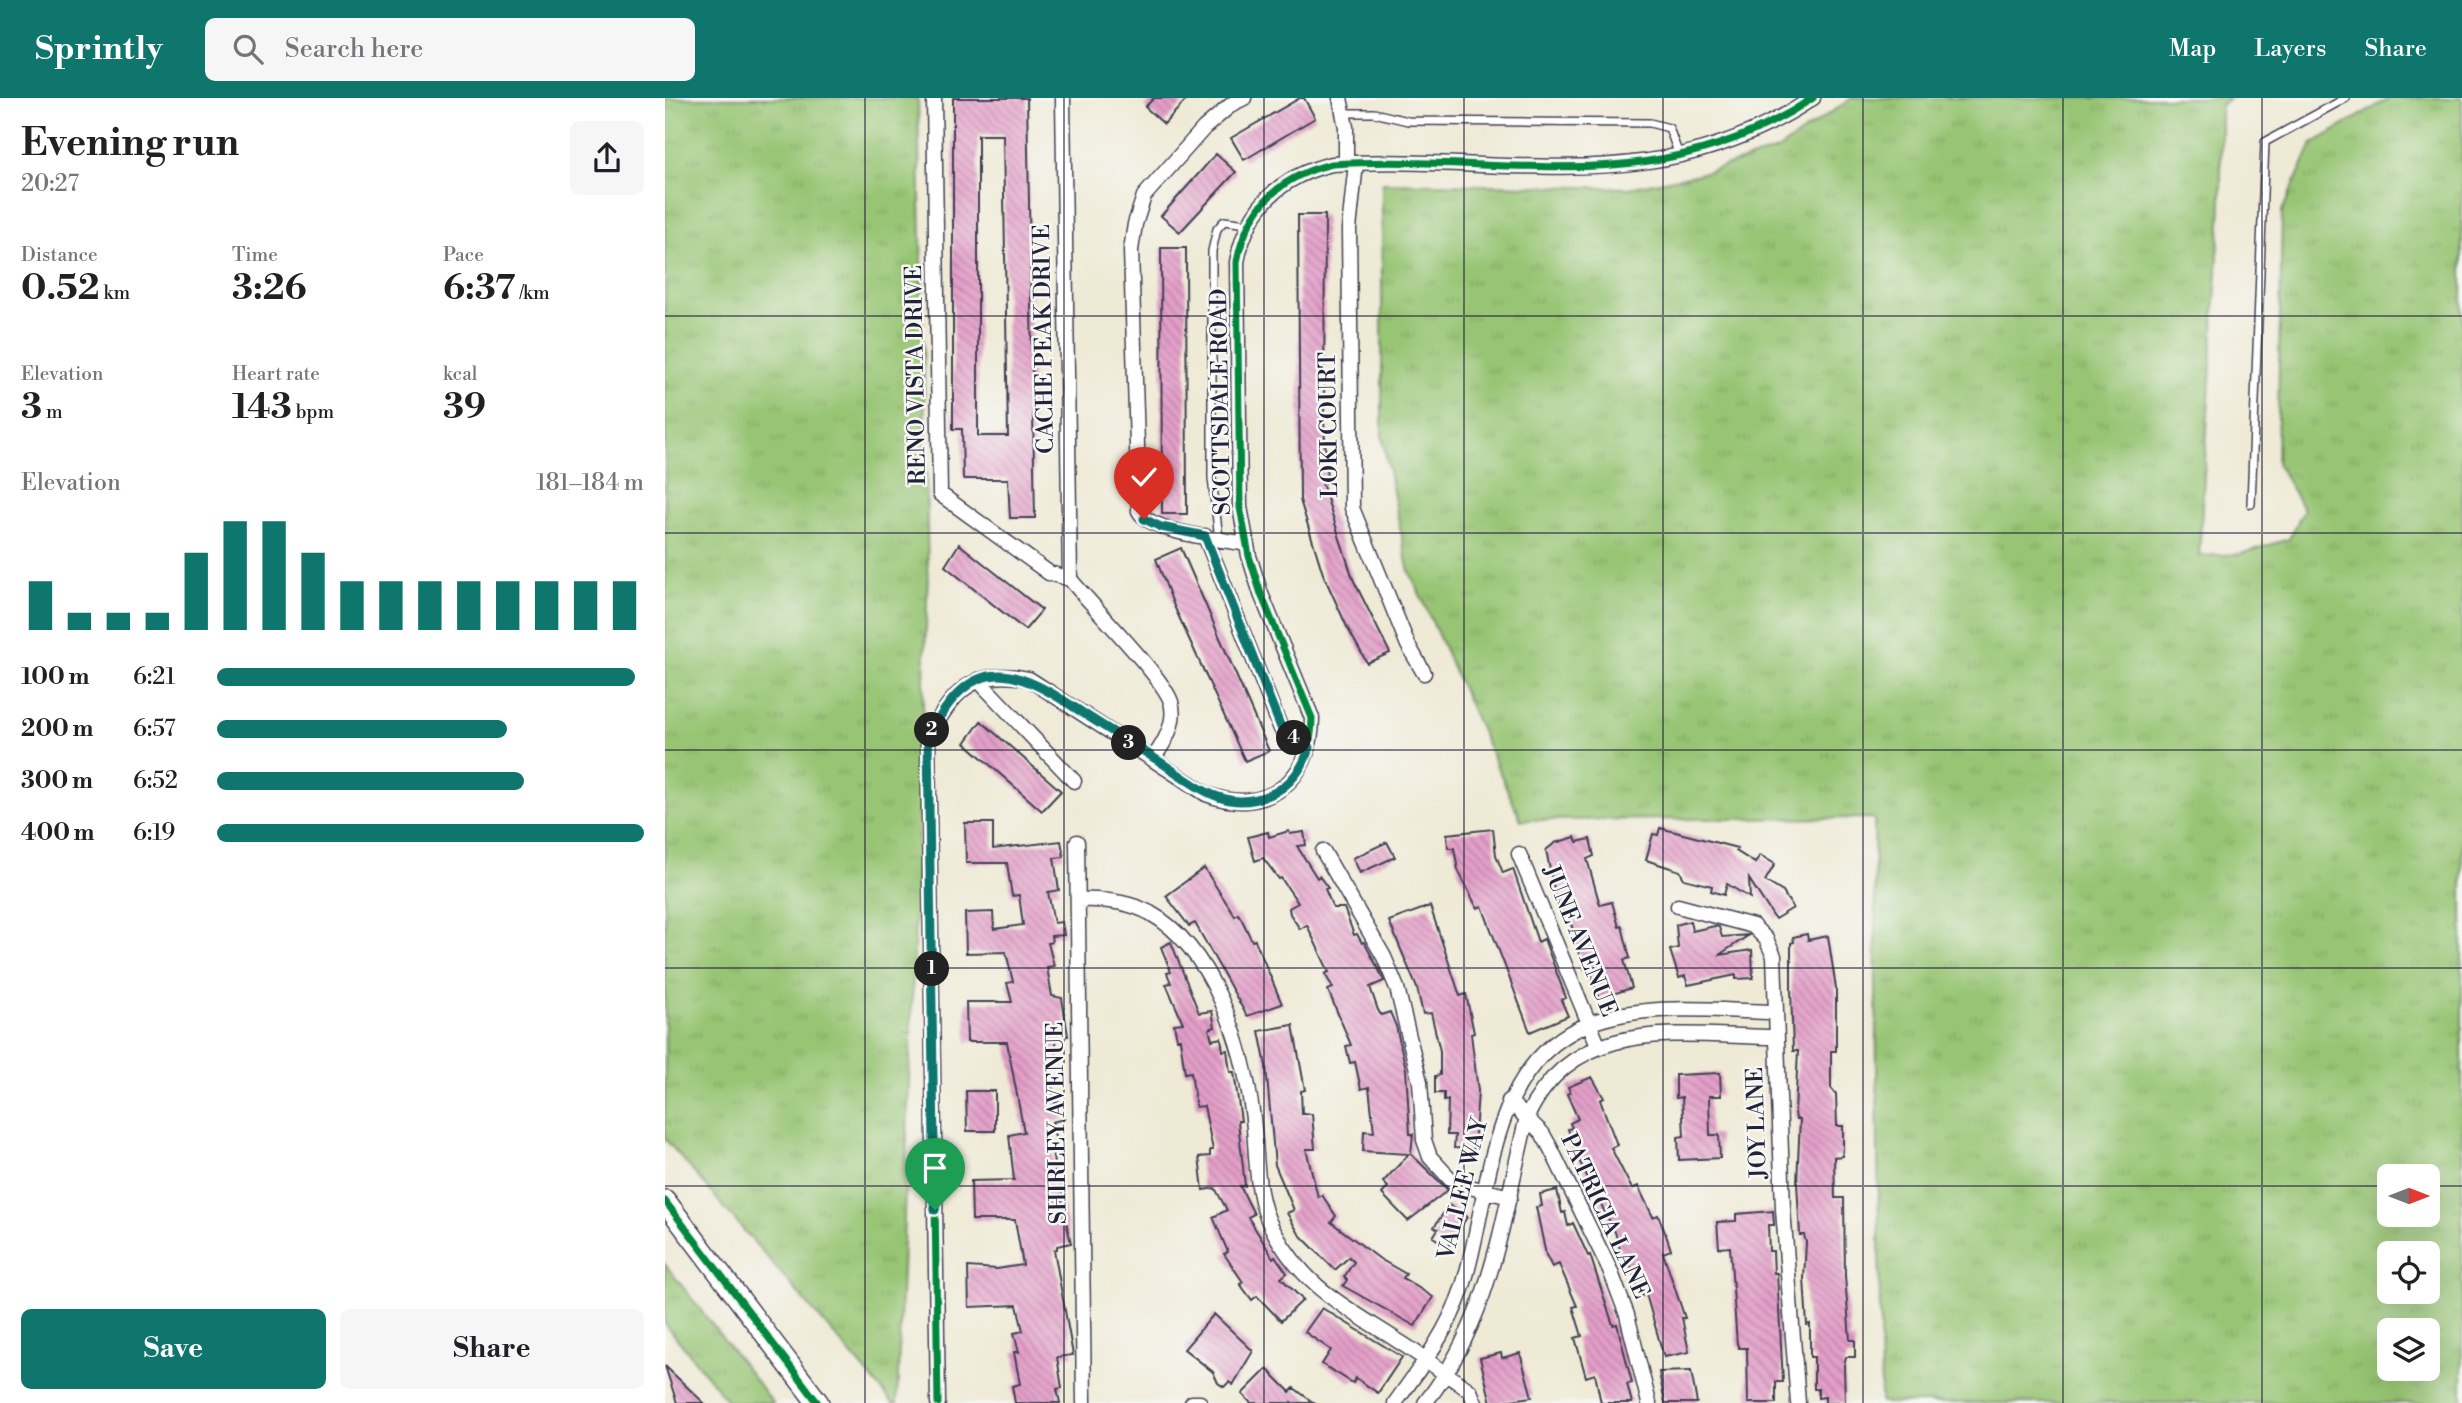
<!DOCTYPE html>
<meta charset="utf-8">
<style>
:root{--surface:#fff;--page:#f6f6f6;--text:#202124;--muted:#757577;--accent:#0f766e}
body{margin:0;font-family:"Libre Bodoni",serif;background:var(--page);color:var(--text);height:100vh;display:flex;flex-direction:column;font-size:26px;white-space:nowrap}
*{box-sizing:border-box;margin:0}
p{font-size:23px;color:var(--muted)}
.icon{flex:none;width:38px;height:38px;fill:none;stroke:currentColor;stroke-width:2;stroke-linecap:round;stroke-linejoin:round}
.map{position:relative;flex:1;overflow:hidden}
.side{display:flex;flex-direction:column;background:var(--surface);width:665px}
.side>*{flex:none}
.needle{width:46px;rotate:90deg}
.controls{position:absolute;left:1712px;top:1066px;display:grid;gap:14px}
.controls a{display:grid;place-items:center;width:63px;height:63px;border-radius:10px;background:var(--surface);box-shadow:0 7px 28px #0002;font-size:35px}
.pin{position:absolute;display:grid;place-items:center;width:60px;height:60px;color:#fff;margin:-72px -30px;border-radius:50% 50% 50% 0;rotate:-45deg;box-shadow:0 0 7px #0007}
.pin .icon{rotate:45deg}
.km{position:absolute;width:35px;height:35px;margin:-18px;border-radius:50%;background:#222;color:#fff;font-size:19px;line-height:35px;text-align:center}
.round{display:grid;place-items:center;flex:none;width:74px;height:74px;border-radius:10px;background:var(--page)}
.head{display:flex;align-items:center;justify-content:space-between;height:119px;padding:0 21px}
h1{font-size:38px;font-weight:800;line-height:52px}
.metrics{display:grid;grid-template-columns:repeat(3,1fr);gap:10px;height:119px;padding:7px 21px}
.metrics div{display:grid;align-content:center}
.metrics b{font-size:35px;font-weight:800}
.metrics small{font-size:19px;font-weight:400}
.metrics p{font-size:19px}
.chart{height:196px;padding:14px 21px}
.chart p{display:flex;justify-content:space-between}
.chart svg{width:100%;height:126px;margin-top:7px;stroke:var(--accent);stroke-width:6}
.button{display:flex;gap:14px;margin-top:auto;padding:14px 21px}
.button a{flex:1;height:80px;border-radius:10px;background:var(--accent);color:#fff;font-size:28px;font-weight:800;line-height:80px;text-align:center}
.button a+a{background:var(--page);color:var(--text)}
ul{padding:0 21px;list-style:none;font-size:23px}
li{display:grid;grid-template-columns:112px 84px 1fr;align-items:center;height:52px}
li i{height:18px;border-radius:9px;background:var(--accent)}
header{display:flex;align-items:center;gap:42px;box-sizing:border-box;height:98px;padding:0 35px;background:var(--accent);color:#fff}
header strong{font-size:33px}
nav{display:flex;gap:38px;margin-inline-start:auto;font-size:24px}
.search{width:490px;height:63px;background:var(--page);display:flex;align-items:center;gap:18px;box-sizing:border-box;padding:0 24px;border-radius:10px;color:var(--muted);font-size:26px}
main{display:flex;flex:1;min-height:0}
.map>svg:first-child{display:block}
.grass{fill:url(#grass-tufts);stroke:#5c7457;stroke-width:2;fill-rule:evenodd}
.building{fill:url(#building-back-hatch);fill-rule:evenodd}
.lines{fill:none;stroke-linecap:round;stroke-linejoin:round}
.lane-casing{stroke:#414052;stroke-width:10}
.street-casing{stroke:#414052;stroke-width:17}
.primary-casing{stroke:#414052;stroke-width:24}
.lane{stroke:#fff;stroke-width:7}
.street{stroke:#fff;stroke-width:14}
.primary{stroke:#fff;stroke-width:21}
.cycleway-casing{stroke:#f6f6f2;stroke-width:11}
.cycleway{stroke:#00873e;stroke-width:7}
.route-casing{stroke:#fff;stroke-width:14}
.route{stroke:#0f766e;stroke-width:9}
.grid{fill:none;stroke:#22223b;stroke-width:2;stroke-opacity:0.55}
.labels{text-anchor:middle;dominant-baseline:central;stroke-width:5;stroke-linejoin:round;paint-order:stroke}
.street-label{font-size:23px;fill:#22223b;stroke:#f6f6f2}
</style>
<header>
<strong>Sprintly</strong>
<div class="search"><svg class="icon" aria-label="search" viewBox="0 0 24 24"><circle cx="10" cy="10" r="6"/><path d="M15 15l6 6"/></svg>Search here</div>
<nav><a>Map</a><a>Layers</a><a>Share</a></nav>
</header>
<main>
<section class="side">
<div class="head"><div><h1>Evening run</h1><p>20:27</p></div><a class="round"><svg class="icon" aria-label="share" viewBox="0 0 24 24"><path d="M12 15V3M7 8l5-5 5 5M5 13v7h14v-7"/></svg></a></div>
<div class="metrics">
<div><p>Distance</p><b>0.52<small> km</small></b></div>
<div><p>Time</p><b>3:26</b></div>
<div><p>Pace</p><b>6:37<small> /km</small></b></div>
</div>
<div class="metrics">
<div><p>Elevation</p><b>3<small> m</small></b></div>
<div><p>Heart rate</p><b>143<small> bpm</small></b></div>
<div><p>kcal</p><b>39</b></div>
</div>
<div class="chart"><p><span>Elevation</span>181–184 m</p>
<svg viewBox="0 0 160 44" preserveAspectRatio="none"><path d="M5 44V27M15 44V38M25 44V38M35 44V38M45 44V17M55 44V6M65 44V6M75 44V17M85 44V27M95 44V27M105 44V27M115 44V27M125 44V27M135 44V27M145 44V27M155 44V27"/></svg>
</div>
<ul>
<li><b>100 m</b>6:21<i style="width:98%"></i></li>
<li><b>200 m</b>6:57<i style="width:68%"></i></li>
<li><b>300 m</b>6:52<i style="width:72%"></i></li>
<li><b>400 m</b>6:19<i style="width:100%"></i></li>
</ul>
<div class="button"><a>Save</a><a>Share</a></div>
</section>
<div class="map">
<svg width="1797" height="1305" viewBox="0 0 1797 1305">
<defs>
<pattern id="grass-tufts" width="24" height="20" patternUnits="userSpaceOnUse" patternTransform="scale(1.75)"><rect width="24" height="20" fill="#97c573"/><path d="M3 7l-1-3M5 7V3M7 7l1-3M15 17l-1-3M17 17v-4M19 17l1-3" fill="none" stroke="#82a964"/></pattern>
<pattern id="building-back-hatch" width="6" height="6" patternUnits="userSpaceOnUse" patternTransform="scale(1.75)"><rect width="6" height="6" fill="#e49fc8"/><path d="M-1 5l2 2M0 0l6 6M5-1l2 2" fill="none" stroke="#b881a4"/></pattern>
</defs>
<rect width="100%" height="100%" fill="#f6f6f2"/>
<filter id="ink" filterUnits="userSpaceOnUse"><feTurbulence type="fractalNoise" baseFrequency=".0143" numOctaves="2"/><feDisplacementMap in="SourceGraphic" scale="14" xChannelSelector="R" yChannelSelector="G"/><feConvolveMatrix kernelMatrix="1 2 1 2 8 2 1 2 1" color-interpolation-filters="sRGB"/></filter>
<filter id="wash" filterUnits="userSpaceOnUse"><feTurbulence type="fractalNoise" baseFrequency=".00686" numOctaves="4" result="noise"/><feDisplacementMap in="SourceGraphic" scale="28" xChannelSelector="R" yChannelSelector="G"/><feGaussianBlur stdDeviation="1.57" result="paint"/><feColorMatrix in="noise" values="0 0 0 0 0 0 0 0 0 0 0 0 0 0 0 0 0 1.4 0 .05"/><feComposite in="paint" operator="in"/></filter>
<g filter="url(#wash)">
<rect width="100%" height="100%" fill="#efead6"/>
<path class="grass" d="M0,0H253L263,476L232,1305H228L0,1041Z
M1187,0H1565L1556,7V109L1534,458L1575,456L1624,441L1639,412L1612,365L1617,113L1647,46L1725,0H1797V1305H1216L1209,720L856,722L743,470L717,338V85L964,90L1034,76L1112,52ZM1762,1078V1116H1724V1078ZM1762,1155V1194H1724V1155ZM1762,1232V1270H1724V1232Z
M0,1166L108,1305H64L0,1226Z"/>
<g id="blocks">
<path class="building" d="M288,0H362L370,420H345L343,381H298L297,331H288ZM313,37H338L343,338H313Z
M489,0H523L499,26L480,9Z
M635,0H639L650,20L579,62L566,40Z
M551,56L571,74L515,134L496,118Z
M633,117H660L659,321L662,385H657L688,481L725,555L702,565L682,529L658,476L635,402Z
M496,150H521L522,416H497Z
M294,446L377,512L360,532L280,468Z
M516,450L604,653L580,663L509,508L491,461Z
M316,623L396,693L377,713L300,645Z
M300,725H328V751L396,743L399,759L389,760L394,792L383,794L389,825L397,824L399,837L386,838L387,844L383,845L389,868L382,869L387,898L397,900L403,938L391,940L392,969H384L390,1005L395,1004L399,1021L387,1024L391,1044L386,1045L391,1079L396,1078L398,1096H395L406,1145L392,1148V1151L389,1152L408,1257L392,1259L397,1290L392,1291L395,1305H350L347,1288L355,1286L349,1254H354L349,1235L358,1233L352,1207L304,1209L303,1169L332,1171L358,1167L350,1122H307L306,1083L349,1082L344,1037L359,1034L342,944H302L301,904H347L342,885L348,884L341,854L301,855L300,815L328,814L329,831L358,827L354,797L347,798L342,765H301Z
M995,730L1072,750L1071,753L1090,765L1095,757L1110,766L1100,783L1118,794L1128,810L1110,821L1084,781L1085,800L1062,786L1059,797L1046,793L1047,788L1019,781L1015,773L981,762L988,736L993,737Z
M828,731L831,757L838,775L848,771L873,844L879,841L901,900L896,902L903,918L865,934L817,808L812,810L793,772L789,750H783L782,736Z
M624,733L625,736L639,734L641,747L632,748L652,780L654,778L663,790L660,791L668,810H679L689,837L692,836L697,845L699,844L713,870L719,883L705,889L713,912L716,917L725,914L731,928L741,971L745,1036H748L746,1056L783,1092L743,1123L717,1096L723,1089L718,1084L744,1056L698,1053L699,1033L709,1034L704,989L696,991L690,964L685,965L681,948L686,947L663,892L668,890L660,876L664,874L642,827L635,831L625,816L624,810L633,805L616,780L614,781L598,760L590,763L583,739L603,734L604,739Z
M910,739L912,744L925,741L929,758L922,761L935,807L947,804L954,829L957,828L965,860L959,862L967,890L934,900L925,871L920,872L912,850L906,825L902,826L897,807L894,808L891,801L881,752L890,745Z
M722,744L730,759L695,775L688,760Z
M539,770L570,818L573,816L577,822L587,843L590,842L617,906L582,918L530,825L524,828L501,798Z
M765,808L795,898L801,896L809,935L806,936L813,993L809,1051L789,1050L790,1037H782L783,1002L779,1003V995H770V978L775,977V953L766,915L758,916L752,890L724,823Z
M1025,823L1027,833L1050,828L1054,829L1057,839L1084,837L1054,857L1087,852L1088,880L1071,881V877L1023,887L1020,878L1014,880L1005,852L1013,850L1011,827Z
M1142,836L1143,842L1163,838L1171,890V953H1166V990L1171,996L1172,1028H1178V1050L1177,1058L1169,1059L1170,1100H1179L1180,1178L1185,1242H1190V1259H1181L1179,1267L1180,1305H1160V1299L1153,1300V1291H1149V1259H1145V1226L1142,1227L1139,1181L1141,1144L1139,1137H1135L1132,1085L1135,1021H1131L1130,1014L1133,953H1128L1126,890V845L1129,844L1128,839Z
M506,844L534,915L547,913L550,929L544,931L547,942L556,940L558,953L562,952L565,974H569L576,1023H573L580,1088H575L589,1116L583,1119L608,1160L610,1158L622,1175L616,1180L638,1202L616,1223L592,1198L587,1202L575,1186L578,1184L559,1156L563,1154L548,1119L562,1112L550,1090L538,1092L534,1059L545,1058V1052H548L539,1008L531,1009L526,974L520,975L515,941H512L509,926L518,925L501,886L506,885L502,875L506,874L496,849Z
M628,927L640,992L636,993L637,1016H647L650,1051H641L653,1099L657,1097L671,1118L666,1124L715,1161L741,1176L738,1180L768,1199L750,1228L678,1188L682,1182L679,1179L689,1164L684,1159L670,1172L634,1136L622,1115L629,1112L610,1067L601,968L594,933Z
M1055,975L1056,998H1044L1045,1037H1054L1055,1060L1014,1062L1013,1039L1019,1038L1017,999L1011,1000V977Z
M927,979L939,1000L935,1002L952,1047L946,1050L967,1091L973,1088L988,1119L993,1117L1001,1137L1006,1152L998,1155L1020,1220H1017L1024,1254L999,1259L981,1196L976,1198L965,1166L960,1168L950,1134L911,1056L903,1031L907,1030L905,1025L913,1021L902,996L905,994L903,989Z
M301,993H330V1033H302Z
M892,1092L897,1115L900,1114L903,1128L908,1125L923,1158L925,1157L948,1227L952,1226L967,1285L962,1286L967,1305H936L930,1276L921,1279L910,1240L917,1238L908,1209L912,1208L894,1166L887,1169L881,1157L871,1109L877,1108L875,1096Z
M784,1107L802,1119L783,1149L768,1139L773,1131L769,1129Z
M1108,1113L1109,1127H1103L1104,1153H1108L1109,1175H1112L1118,1284H1111V1305H1083L1082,1250H1074L1072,1246L1065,1149L1054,1150L1052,1124L1071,1123V1116Z
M657,1210L737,1259L713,1295L691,1280L688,1285L657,1266L666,1252L640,1234Z
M549,1216L588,1253L568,1287L564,1284L559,1289L553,1285L548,1274L519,1251Z
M836,1255L837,1260L855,1255L867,1299L826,1305L815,1260Z
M0,1268L39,1305H12Z
M602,1271L625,1294L629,1290L649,1305H586L577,1296Z
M1026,1273L1032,1305H1000L994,1274Z"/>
</g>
</g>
<g filter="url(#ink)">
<use href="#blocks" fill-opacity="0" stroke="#414052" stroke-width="2"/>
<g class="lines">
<g class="lane-casing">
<path id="lane" d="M678,15H709L743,23L985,25L1004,30L1014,57
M1586,406L1600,44L1681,0
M554,441L547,380V153L552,131L559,123L583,126
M616,631L642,648"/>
</g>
<g class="street-casing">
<path id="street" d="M269,0L275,396L384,475L405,481
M398,0L405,481
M579,0L567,6L539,30L479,98L470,126L466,152L474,413C486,435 556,441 581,446
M675,0L681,29V65
M691,65L684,131L687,410L743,547L759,575
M540,438L616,631
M405,481C425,506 499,580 506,604C512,624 500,644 489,659
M313,582L409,683
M412,744L419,1305
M658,753L719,859L732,890L755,984L759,1042L765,1059L789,1085L845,1099
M854,756L933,947
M413,802C437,801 464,804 485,815C548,850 578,947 587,1013C593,1052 588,1096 608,1132C639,1190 681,1209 733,1243C753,1255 771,1270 790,1282L805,1293L810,1305
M1013,808L1088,828L1101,841L1109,858L1118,1111L1133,1305
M844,1003L877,1035L885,1049L945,1172L962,1217L984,1305
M273,1305L263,641C286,595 308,569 364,581L541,696C601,719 647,683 647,620L596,496L584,458L575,409L572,164C582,110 615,78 667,66C842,55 989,106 1148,0
M527,1305H535
M730,1305C756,1269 783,1233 797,1191C827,1101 819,965 926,925C983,904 1051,913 1111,914
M760,1305C827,1220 837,1121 862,1019C910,916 1016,938 1111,939"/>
</g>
<g class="primary-casing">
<path id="primary" d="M0,1103L153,1305"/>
</g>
<use href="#lane" class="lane"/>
<use href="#street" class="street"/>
<use href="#primary" class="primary"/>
<g class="cycleway-casing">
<path id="cycleway" d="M0,1103L153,1305
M273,1305L263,641C286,595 308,569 364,581L541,696C601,719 647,683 647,620L596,496L584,458L575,409L572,164C582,110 615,78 667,66C842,55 989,106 1148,0"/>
</g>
<use href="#cycleway" class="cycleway"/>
</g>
</g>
<g class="lines" filter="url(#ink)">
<g class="route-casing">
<path id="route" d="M270,1112L263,640C308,550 351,570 421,617C444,632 467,645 489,660C527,683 557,717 604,697C624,689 639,670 644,649L617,632L540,438L496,429L479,421"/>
</g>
<use href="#route" class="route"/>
</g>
<path class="grid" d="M200,0V1305M399,0V1305M599,0V1305M799,0V1305M998,0V1305M1198,0V1305M1398,0V1305M1597,0V1305M0,218H1797M0,435H1797M0,652H1797M0,870H1797M0,1088H1724M1762,1088H1797"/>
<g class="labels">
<g class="street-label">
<text transform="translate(379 241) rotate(-91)">CACHE PEAK DRIVE</text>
<text transform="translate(251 277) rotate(-91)">RENO VISTA DRIVE</text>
<text transform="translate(556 304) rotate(-91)">SCOTTSDALE ROAD</text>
<text transform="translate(664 327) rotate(-91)">LOKI COURT</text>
<text transform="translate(915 843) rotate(68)">JUNE AVENUE</text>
<text transform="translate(392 1025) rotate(-91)">SHIRLEY AVENUE</text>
<text transform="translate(1092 1025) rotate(-92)">JOY LANE</text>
<text transform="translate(798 1091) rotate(-76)">VALLEE WAY</text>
<text transform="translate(940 1118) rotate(65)">PATRICIA LANE</text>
</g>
</g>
</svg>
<div class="controls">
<a><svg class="needle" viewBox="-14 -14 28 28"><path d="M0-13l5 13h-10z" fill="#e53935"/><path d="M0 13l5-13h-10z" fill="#757577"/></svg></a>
<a><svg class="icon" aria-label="locate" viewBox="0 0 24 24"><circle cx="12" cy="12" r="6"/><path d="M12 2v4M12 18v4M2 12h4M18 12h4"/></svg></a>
<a><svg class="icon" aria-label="layers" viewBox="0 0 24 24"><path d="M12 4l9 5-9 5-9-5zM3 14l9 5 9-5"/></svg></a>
</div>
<div class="pin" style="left:270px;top:1112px;background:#1e9e55"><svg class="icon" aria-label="arrive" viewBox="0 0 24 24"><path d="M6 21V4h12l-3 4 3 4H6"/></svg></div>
<div class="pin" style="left:479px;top:421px;background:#d93025"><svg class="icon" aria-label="check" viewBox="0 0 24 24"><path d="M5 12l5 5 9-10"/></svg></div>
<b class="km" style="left:267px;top:871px">1</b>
<b class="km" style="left:267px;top:632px">2</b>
<b class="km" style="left:464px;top:645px">3</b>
<b class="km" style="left:629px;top:640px">4</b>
</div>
</main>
